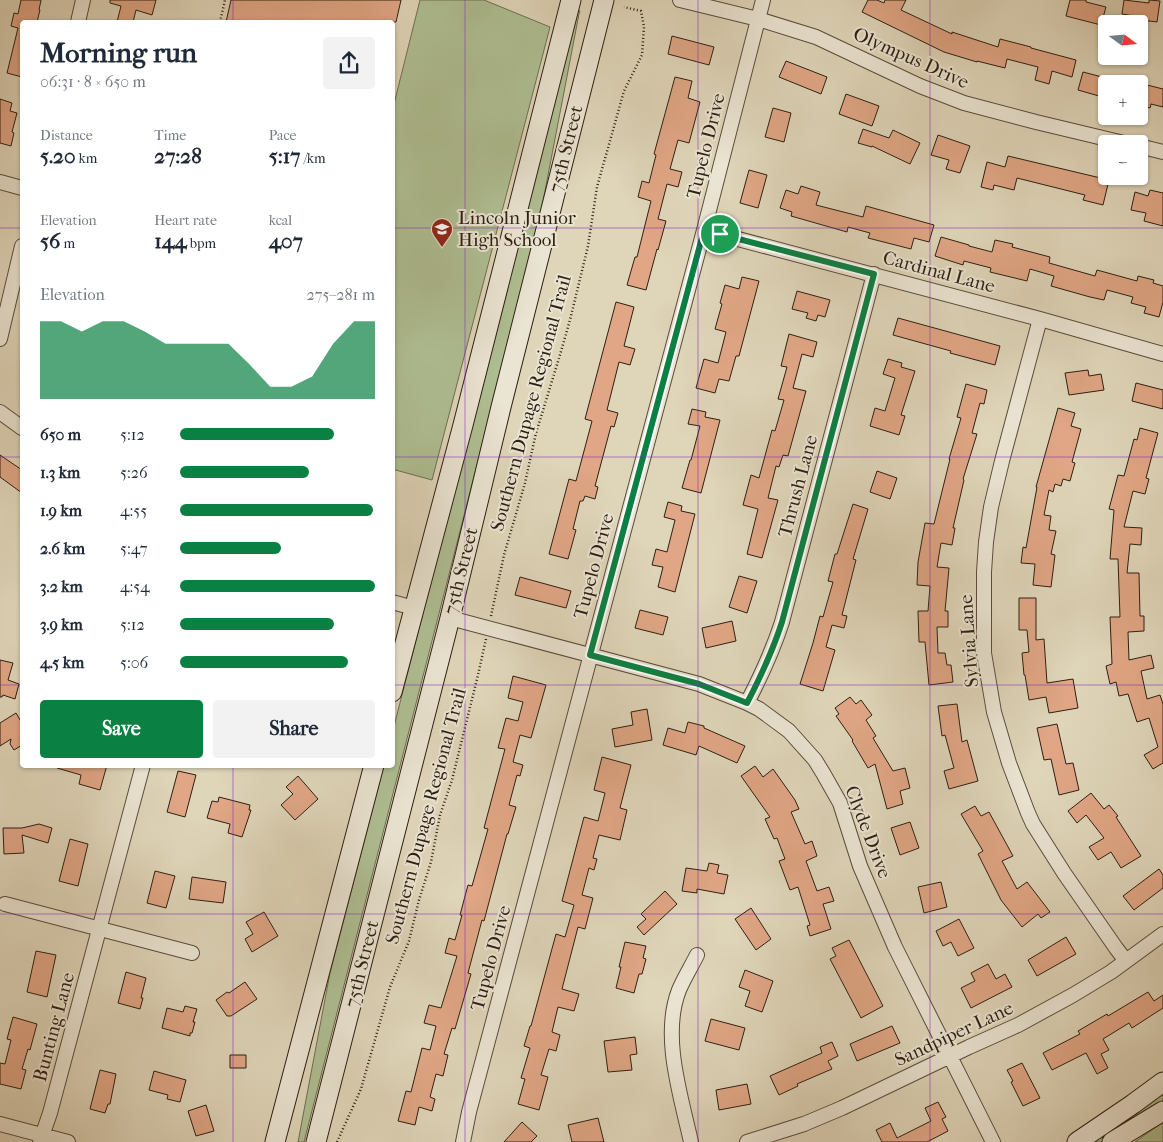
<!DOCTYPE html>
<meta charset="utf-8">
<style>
:root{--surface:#fff;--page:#f2f2f3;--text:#1f2937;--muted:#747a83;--accent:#0b8043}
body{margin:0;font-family:"IM FELL French Canon",serif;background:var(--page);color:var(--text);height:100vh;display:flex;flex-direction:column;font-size:19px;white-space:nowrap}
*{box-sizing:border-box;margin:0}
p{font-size:16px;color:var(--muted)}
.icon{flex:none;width:28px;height:28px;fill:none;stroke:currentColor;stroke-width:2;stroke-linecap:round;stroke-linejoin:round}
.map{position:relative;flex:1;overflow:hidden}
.side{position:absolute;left:20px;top:20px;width:375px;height:748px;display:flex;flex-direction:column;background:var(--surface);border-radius:5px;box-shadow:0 1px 4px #0004}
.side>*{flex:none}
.needle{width:32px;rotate:106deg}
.controls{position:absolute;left:1098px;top:15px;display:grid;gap:10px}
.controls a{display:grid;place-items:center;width:50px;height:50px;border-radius:5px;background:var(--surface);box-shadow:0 1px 4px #0004;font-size:25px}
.pin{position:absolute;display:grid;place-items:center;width:42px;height:42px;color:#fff;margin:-21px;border:2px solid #fff;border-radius:50%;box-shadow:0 1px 5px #0007}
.round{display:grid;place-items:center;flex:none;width:52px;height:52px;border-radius:5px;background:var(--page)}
.overview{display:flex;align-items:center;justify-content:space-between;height:85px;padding:0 20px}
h1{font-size:28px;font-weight:800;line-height:38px}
.metrics{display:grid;grid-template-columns:repeat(3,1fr);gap:8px;height:85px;padding:5px 20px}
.metrics div{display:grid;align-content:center}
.metrics b{font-size:21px;font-weight:800}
.metrics small{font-size:14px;font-weight:400}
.metrics p{font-size:14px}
.chart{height:140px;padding:10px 20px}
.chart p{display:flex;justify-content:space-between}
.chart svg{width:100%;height:90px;margin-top:5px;fill:var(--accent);opacity:.7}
.primary-button{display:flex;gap:10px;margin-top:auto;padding:10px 20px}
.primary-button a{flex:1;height:58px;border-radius:5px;background:var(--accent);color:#fff;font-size:20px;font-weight:800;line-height:58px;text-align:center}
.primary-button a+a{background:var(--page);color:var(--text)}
ul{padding:0 20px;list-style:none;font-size:16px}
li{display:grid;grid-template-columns:80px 60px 1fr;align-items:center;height:38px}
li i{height:12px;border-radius:6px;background:var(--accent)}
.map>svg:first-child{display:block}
.green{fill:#aebe92;stroke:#6e6e52}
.building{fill:#e0a685;stroke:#2d1f12}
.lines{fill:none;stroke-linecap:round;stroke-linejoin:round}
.street-casing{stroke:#5a4c3c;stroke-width:16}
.secondary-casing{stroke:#2d1f12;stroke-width:21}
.path{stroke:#2d1f12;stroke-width:2.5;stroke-dasharray:1 2.5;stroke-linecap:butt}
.street{stroke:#eae4d2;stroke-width:14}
.secondary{stroke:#eae4d2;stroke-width:19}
.route-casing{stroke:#fff;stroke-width:10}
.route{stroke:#0b8043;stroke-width:6}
.grid{fill:none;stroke:#7b2cbf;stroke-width:1;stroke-opacity:0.55}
.labels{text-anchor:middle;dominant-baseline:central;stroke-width:4;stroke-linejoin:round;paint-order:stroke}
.street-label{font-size:19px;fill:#2d1f12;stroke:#eae4d2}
.poi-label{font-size:19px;fill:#2d1f12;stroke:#eae4d2;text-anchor:start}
</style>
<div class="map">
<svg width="1163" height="1142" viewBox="0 0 1163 1142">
<rect width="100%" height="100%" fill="#dfd5b9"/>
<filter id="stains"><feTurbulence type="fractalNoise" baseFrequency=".004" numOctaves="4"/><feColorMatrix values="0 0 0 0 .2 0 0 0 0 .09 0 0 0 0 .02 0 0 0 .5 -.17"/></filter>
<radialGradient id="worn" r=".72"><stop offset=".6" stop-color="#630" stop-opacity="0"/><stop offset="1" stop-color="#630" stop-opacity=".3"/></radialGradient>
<path class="green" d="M420,0H484L550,27L432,480L392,469V112Z
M578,10L580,11L579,14L539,222L304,1142H298L330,973L384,765H392L393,730Z
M1163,1089V1100L1132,1122L1101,1142H1094L1140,1106Z
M1163,1122V1142H1135Z"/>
<path class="building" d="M21,0H41L39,10H40L37,22H22V77L7,73L18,28L11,26L14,13L18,14Z
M110,0H156L152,15L136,10L133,22H117L121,6L110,3Z
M231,0H401L396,22H226Z
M868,0H877L884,3L885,0H906L901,10L952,34V32L998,47L1000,39L1031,47V48L1076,60L1072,77L1052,71L1049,84L1035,80L1038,67L1007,59L1005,68L977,61V62L944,52L862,12Z
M1070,0H1086V2L1106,7L1101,25L1066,16Z
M1124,0L1149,3V0L1160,1L1157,22L1133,19L1134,16L1122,14Z
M672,36L714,47L709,65L668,54Z
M786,61L827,77L821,94L779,77Z
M1083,72L1106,78V98L1078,90Z
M675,77L692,81L688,98L700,102L689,143L678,140L670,169L682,172L678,187L667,184L658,219L666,221L658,250L657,249L646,290L627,285L635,257H637L651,201L638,197L642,181L649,183L656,155L654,154Z
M1139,83L1163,89V107L1151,104L1150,108L1139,105Z
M846,94L879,106L872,126L839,114Z
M0,99L12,103L10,111L17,113L12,132L14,133L11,146L0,143Z
M773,108L791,113L784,142L765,137Z
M863,129L889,138L893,130L920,143L910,164L872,146V147L858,143Z
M938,135L970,146L960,173L946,169L949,160L931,155Z
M1008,156L1109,180L1103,205L1083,200L1085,195L1017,178L1014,190L994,185L993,190L981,187L987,162L1005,167Z
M749,170L767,175L758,208L740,203Z
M801,186L820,192L816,205L863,217L866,206L934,225L929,242L914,238L911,249L868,238L870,233L848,227L847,232L791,216L792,212L780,208L786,190L798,194Z
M1150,190L1163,193V226L1144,221L1146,213L1131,210L1135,192L1148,196Z
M941,237L969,245V246L992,252L995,240L1013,244L1012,247L1050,257L1049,263L1095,276L1097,270L1137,281L1138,276L1154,280L1153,283L1163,286V302L1159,317L1144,313L1146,307L1131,303L1133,297L1107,290L1104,300L1090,297L1051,286L1054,276L1030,269L1027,281L990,272L991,268L964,261L963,265L935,256Z
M742,277L759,281L739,356H736L729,381L719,379L715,393L696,388L704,359L718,363L726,332L715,329L722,304L720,303L725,285L739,289Z
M797,291L830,300L825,317L818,315L816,321L806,318L808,313L792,309Z
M616,302L634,307L624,346L635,349L630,365L619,362L607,410L618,413L614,427L611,426L595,486L598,487L595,499L585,496L583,501H580L573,529L576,530L568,559L549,554L569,479L576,481L592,421L585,419Z
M898,318L1000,346L995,365L950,353L951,351L893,335Z
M789,334L817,342L813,357L802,354L793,388L806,391L788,456L783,455L779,467L776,466L768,498L778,500L762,558L747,554L758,509L743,505L751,475L759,478L772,430L775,431L784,400L778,399L787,367L781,366Z
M888,359L902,363L901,367L915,371L901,415L905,416L899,435L870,426L875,408L885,411L895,378L883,374Z
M1088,370L1089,376L1101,374L1104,390L1069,395L1065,373Z
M1136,383L1163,390V409L1132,401Z
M966,384L987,390L984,404L980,403L972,433L977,434L963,479L964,480L953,528H955L952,545L941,543L937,567L949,568L945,611H948V627H937L938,653H945L947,665H951L953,682L929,685L925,642H919L918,611H928L930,586L917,585L918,562L925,523L934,524L950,459H949L961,418L957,417Z
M1058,408L1075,413L1071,426L1081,429L1072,462L1075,463L1070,481L1063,479L1061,486L1055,484L1053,492L1049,490L1044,515L1051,516L1049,530L1056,531L1051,554L1055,555L1051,587L1033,585L1035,564L1021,563L1023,547L1026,548L1037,487H1036Z
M692,409L706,412L705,417L720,420L701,493L682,488L690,460H691L700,426L688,424Z
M1140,428L1158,433L1146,478L1149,479L1145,494L1133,491L1124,527L1142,528L1141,545L1130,544L1127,573H1139L1140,616H1144V631L1128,632L1129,660L1151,655L1154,668L1141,671L1147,699L1160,695L1163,704V763L1153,769L1144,755L1158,747L1149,718L1137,722L1128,694L1119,696L1116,682L1110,684L1106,666L1112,664L1110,617H1120L1118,559H1110L1114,510L1109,509L1118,475L1124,476L1134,439L1137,440Z
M0,455L22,470V493L0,477Z
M877,471L897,478L890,499L870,492Z
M668,502L682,506L681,511L695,514L675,592L658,587L663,567L652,565L656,549L667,552L675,520L664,517Z
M853,504L868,509L853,559L856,560L842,615L847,616L844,628L832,625L826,647L835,650L823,691L800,684L813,643L820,616L823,617L833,582L828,581L835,554H837Z
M739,576L757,581L747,613L729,607Z
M520,577L571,591L566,608L515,595Z
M1019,598H1036V640L1044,639L1047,683L1073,679L1078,708L1049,713L1046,697L1029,700L1025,675H1024L1022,653L1029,652L1027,630H1019Z
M640,610L668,617L663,635L635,628Z
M732,621L736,641L706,648L702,628Z
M0,660L13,663L8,680L19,684L15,699L3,695L2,697H0Z
M513,676L546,685L531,738L520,735L513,762L523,765L520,776L517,775L509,805L516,807L508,834H507L484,921L482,920L468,973L471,974L455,1029L452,1028L444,1054L448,1055L443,1076L436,1074L430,1097L435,1099L432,1111L419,1107L415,1125L398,1121L406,1091L411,1092L422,1048L430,1050L436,1026L424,1023L429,1005L441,1008L457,956L445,953L449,938L455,940L462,915H460L468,885L472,886L488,829L484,828L505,749L498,748L506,718L518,721L523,702L508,698Z
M850,697L856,704L861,700L872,715L866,720L876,736L873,738L893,771L905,768L910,788L900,791L903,804L887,809L875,764L868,768L852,741L853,740L836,716L839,714L835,708Z
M957,704L962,742L967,740L978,781L949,789L944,771L954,768L945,735L942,736L938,706Z
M647,709L652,740L615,747L612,729L633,725L631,712Z
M16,713L22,723V745L14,750L10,744L11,739L0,746V723Z
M688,722L704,726V728L745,746L737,763L699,746L696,755L663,745L668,728L685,733Z
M1057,724L1066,764L1073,763L1079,790L1059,795L1051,759L1044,760L1037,728Z
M602,757L631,765L620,808L627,810L620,840L599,835L593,858L597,859L594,870L589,868L582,895L593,898L585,929L578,927L562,989L579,994L574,1011L558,1007L552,1032L560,1035L556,1051L549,1049L541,1075L548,1077L539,1110L518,1104L525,1079L521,1078L530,1048L524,1046L530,1026H531L556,934L565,937L574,905L562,901L584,817L598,821L605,793L594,790Z
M58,765H107L100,790L79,784L81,775L57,768Z
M755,766L763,777L773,769L795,800L799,809L791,812L805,844L812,841L817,856L806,861L817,891L829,887L834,901L823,904L831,929L810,936L807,926L810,925L798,887L790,890L779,861L785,859L777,838L774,839L765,819L770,817L741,776Z
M178,771L196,775L185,817L167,812Z
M298,776L318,799L295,820L281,805L293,794L286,787Z
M1091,793L1104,809L1109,805L1118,816L1116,817L1141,856L1121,868L1111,852L1098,860L1089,847L1104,838L1086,815L1077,823L1068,811Z
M219,797L250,805L249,810H251L242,837L228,833L230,824L207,818L212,801L218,802Z
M975,806L981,816L989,812L1013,856L1002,861L1017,889L1027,882L1050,912L1041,918L1038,914L1022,927L1001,900L978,854L983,851L961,814Z
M910,822L919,848L900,855L891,828Z
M39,824L52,828L48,843L22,835L24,853L4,854L3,828H22Z
M70,839L88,844L78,886L59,881Z
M709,863L719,865L717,873L728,875L724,894L697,889V893L682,891L686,868L707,871Z
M1159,869L1163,875V888L1134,910L1123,896Z
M155,871L175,876L166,908L147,903Z
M192,877L226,882L223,903L189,899Z
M941,882L947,907L924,913L918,887Z
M665,891L677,904L644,935L637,927L646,919L641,914Z
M751,908L771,939L756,950L735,919Z
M264,912L278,936L252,952L245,939L253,934L246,922Z
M959,919L974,948L958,956L951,942L943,946L936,931Z
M1066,937L1076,954L1037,976L1028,960Z
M849,940L883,1006L861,1018L830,959L836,956L832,948Z
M625,942L646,946L643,958L646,959L642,974H639L634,993L616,988L621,967H619Z
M36,951L56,955L47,997L27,992Z
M988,964L996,979L1005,974L1012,987L971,1008L961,988L975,981L971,973Z
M745,970L773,981L762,1012L745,1006L750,991L739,987Z
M126,972L146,978L141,998H143L140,1009L118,1003Z
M245,982L257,999L231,1016H227L216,1000L227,992L229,993Z
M1148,992L1154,1001L1163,995V1008L1132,1028L1129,1023L1103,1039L1109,1050L1101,1054L1108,1068L1097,1074L1086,1053L1052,1070L1043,1053L1080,1034L1078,1031L1107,1014L1108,1016Z
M185,1006L197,1009L193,1022H195L192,1033H190V1036L162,1028L167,1008L183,1012Z
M13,1017L37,1024L30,1050L28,1049L22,1069L26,1070L21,1089L0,1084V1063L5,1064L11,1040L7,1039Z
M711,1019L745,1028L739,1050L705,1041Z
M892,1026L900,1043L857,1061L850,1044Z
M635,1037L637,1054L630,1055L632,1070L608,1072L604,1041Z
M832,1042L838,1056L828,1061L832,1069L797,1084L798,1086L779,1095L770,1076L822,1053L820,1047Z
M230,1055H246V1068H230Z
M1022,1063L1040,1098L1023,1106L1011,1082L1013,1081L1007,1070Z
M100,1070L116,1074L110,1104H108L105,1113L90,1109Z
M154,1071L186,1080L180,1102L167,1099L168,1095L149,1090Z
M747,1084L751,1104L719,1110L716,1090Z
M938,1102L946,1117L942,1119L948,1131L927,1142H882L876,1130L890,1123L897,1138L931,1121L925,1108Z
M206,1105L214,1131L196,1136L188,1111Z
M598,1118L604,1142H572L568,1125Z
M522,1122L537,1136L531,1142H504Z"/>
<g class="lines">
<g class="street-casing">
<path id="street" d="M680,0L758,19L816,37L920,86L964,103L1036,122L1128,144
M78,22L83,0
M1139,146L1163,152
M0,182L22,188
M704,230L1040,319L1163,354
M1040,319L1002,461L991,507L986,542L984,572V653L994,712L1009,763L1028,813L1033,824L1064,873L1116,948L1126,961
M0,339L22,246
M0,412L22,428
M392,602L414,608
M450,618L699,684L747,703L759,709L789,731L815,760L823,773L840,803L860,866L895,947L993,1142
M747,703C761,676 773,650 782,622L874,274
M5,904L192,953
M0,1124L68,1142
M40,1142L50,1113L143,765
M463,1142L469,1112L704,230L763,0
M691,1142C681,1096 661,1036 679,990C684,978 691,967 697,955
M747,1142L804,1124L842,1108L969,1047L1018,1025L1073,995L1111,972L1163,934"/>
</g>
<g class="secondary-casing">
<path id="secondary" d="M392,692L463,425L571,0
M275,1142L374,765
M316,1142L450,618L501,407L604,0
M1077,1142L1133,1104L1163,1082
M1112,1142L1163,1111"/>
</g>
<path class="path" d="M220,22L225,0
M491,616L504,555L525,483L536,433L560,355L570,320L588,246L597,187L624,91L642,55L644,27L641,11L624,7
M337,1142L361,1089L390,987L409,941L419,900L431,862L440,815L452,780L478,675L486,639"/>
<use href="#street" class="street"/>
<use href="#secondary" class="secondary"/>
</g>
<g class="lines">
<g class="route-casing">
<path id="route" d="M704,230L874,274L782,622C773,650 761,676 747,703L699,684L590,655Z"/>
</g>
<use href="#route" class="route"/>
</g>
<path class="grid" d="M233,0V22M465,0V1142M698,0V1142M930,0V1142M0,228H22M392,228H1163M0,457H22M392,457H1163M0,685H22M392,685H1163M233,765V1142M0,914H1163"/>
<defs>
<g id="school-pin" transform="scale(1.125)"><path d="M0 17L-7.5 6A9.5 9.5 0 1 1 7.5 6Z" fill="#8f2418" stroke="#eae4d2"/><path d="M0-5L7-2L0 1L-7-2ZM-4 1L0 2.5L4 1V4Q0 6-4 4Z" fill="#fff"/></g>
</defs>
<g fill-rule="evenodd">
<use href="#school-pin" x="442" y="229"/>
</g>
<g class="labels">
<g class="street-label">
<text transform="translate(911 58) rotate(24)">Olympus Drive</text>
<text transform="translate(706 146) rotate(-76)">Tupelo Drive</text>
<text transform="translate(566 149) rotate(-76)">75th Street</text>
<text transform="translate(939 272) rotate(15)">Cardinal Lane</text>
<text transform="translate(531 403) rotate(-75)">Southern Dupage Regional Trail</text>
<text transform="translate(798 486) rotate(-75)">Thrush Lane</text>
<text transform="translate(594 566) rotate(-75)">Tupelo Drive</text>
<text transform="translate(461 571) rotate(-76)">75th Street</text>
<text transform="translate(969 641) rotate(-94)">Sylvia Lane</text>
<text transform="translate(426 816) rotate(-75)">Southern Dupage Regional Trail</text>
<text transform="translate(868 832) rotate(69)">Clyde Drive</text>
<text transform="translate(491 958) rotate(-75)">Tupelo Drive</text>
<text transform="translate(362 964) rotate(-76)">75th Street</text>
<text transform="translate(54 1027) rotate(-75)">Bunting Lane</text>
<text transform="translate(954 1034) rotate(-25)">Sandpiper Lane</text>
</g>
<g class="poi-label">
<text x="458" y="218">Lincoln Junior<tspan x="458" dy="22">High School</tspan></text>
</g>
</g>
<rect width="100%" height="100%" filter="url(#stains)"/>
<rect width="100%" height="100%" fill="url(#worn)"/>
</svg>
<div class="controls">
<a><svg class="needle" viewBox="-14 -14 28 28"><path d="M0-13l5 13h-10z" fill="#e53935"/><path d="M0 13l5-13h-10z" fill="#747a83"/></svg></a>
<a>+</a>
<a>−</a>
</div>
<div class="pin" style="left:720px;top:234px;background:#1e9e55"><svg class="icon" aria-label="arrive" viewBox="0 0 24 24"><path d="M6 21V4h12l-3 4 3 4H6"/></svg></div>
<section class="side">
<div class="overview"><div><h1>Morning run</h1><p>06:31 · 8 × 650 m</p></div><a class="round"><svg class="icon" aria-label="share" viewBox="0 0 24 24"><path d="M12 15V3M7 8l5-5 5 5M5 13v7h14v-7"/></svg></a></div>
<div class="metrics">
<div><p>Distance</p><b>5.20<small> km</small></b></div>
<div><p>Time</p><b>27:28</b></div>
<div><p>Pace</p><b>5:17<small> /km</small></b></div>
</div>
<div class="metrics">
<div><p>Elevation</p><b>56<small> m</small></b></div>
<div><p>Heart rate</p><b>144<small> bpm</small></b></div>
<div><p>kcal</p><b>407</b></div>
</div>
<div class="chart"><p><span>Elevation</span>275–281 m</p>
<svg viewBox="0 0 160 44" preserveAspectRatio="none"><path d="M0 44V6L10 6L20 11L30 6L40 6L50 11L60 17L70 17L80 17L90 17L100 27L110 38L120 38L130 33L140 17L150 6L160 6V44z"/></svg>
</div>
<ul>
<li><b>650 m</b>5:12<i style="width:79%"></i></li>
<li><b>1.3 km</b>5:26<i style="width:66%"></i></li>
<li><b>1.9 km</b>4:55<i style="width:99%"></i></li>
<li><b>2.6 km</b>5:47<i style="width:52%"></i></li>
<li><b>3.2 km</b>4:54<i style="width:100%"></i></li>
<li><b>3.9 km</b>5:12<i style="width:79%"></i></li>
<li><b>4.5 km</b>5:06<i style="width:86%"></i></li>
</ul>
<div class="primary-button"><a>Save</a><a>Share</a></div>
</section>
</div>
